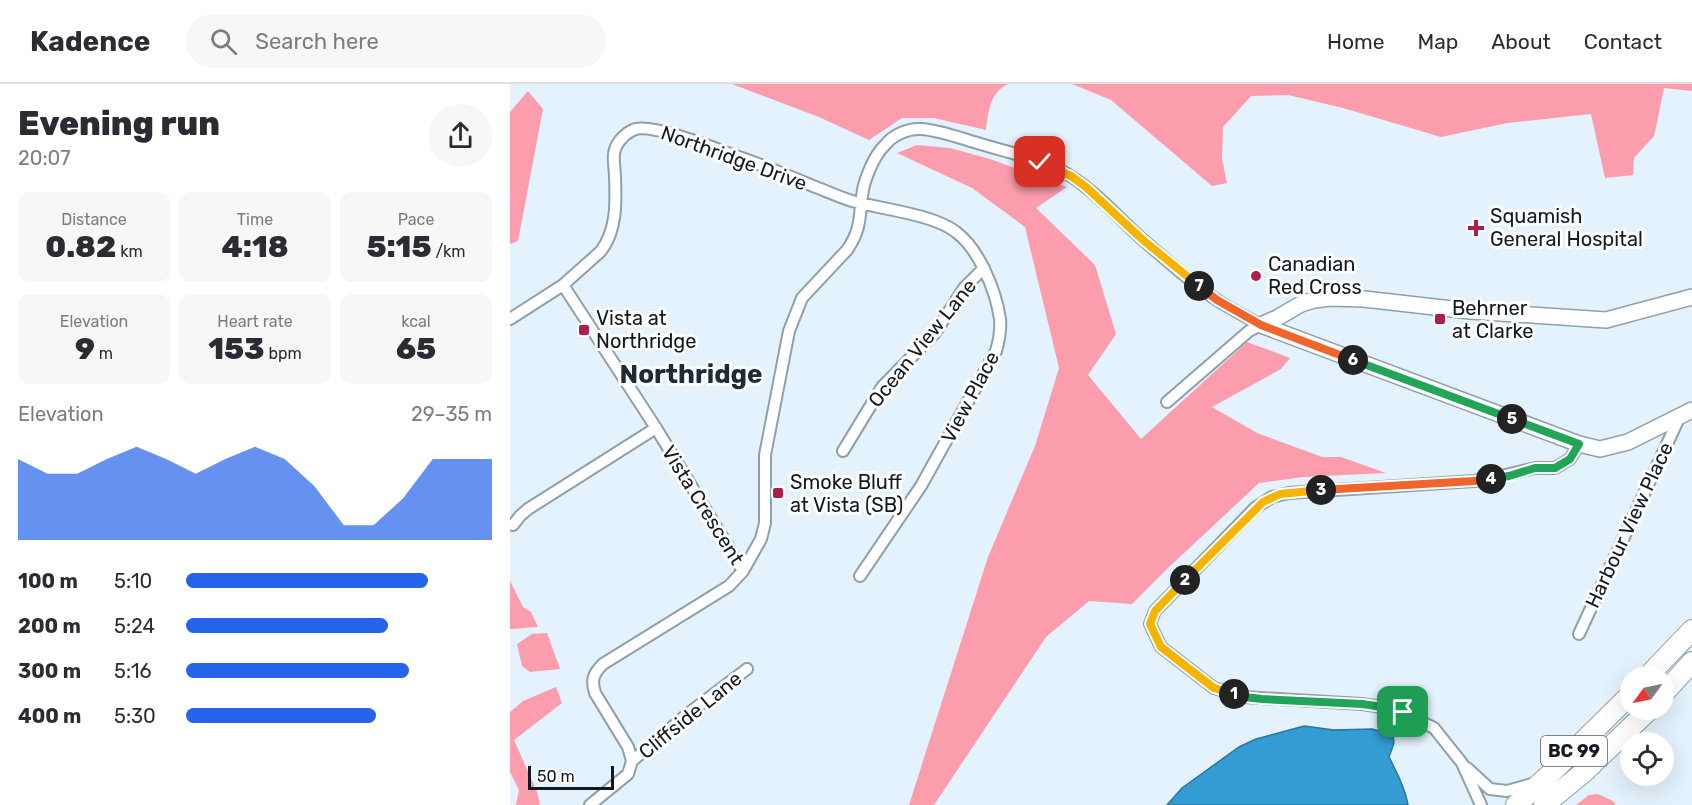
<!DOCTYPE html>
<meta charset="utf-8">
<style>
:root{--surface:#fff;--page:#f7f7f7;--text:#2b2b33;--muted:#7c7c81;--line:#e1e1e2;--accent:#2563eb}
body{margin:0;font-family:Rubik,sans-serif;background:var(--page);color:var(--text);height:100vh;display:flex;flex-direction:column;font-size:22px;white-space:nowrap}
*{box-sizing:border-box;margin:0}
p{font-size:20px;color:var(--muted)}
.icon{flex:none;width:33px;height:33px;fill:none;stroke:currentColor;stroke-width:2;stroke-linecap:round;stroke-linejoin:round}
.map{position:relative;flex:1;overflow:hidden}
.details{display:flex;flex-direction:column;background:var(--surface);width:510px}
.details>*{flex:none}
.needle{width:39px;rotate:237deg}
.buttons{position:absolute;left:1110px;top:582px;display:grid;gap:12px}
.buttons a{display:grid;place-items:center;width:54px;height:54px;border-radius:50%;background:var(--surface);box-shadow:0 6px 24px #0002;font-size:30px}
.scale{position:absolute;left:18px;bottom:15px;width:86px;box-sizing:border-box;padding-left:6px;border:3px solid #131a1f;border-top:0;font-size:16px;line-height:21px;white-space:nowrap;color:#131a1f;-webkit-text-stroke:4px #fdfdfd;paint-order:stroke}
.pin{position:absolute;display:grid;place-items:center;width:51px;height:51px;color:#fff;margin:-26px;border-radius:12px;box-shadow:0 3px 9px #0006}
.km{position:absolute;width:30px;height:30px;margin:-15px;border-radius:50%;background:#222;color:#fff;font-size:16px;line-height:30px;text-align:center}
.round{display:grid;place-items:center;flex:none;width:63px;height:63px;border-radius:32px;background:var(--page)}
.overview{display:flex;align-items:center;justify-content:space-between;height:102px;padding:0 18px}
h1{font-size:33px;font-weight:800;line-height:45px}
.figures{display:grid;grid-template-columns:repeat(3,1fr);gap:9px;height:102px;padding:6px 18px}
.figures div{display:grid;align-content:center;border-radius:12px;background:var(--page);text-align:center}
.figures b{font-size:30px;font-weight:800}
.figures small{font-size:16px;font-weight:400}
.figures p{font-size:16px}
.chart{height:168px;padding:12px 18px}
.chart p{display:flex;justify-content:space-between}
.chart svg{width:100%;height:108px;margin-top:6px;fill:var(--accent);opacity:.7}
ul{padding:0 18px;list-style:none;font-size:20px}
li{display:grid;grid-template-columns:96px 72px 1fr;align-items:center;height:45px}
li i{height:15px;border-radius:8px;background:var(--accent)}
header{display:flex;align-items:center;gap:36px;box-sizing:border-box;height:84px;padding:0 30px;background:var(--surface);border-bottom:2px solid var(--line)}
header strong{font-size:28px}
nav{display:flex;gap:33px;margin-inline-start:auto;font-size:21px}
.search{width:420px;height:54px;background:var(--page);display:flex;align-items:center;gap:15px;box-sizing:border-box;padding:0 21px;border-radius:33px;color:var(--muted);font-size:22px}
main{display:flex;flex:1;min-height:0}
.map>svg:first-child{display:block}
.green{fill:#fb9dad}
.water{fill:#349cd4;stroke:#2a759e;stroke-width:1.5}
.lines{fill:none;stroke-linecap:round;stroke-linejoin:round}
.street-casing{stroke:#8ea0ac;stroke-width:14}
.secondary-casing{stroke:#8ea0ac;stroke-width:18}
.highway-casing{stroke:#8ea0ac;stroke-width:22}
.street{stroke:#fff;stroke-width:10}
.secondary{stroke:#fff;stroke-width:15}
.highway{stroke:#fff;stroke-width:20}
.split-1-casing{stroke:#fff;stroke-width:12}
.split-2-casing{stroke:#fff;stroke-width:12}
.split-3-casing{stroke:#fff;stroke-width:12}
.split-4-casing{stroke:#fff;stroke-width:12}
.split-5-casing{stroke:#fff;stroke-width:12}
.split-6-casing{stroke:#fff;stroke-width:12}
.split-7-casing{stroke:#fff;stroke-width:12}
.split-8-casing{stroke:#fff;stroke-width:12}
.split-1{stroke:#22a559;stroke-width:8}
.split-2{stroke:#f5b400;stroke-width:8}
.split-3{stroke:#f5b400;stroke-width:8}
.split-4{stroke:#f0652b;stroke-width:8}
.split-5{stroke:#22a559;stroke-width:8}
.split-6{stroke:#22a559;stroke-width:8}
.split-7{stroke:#f0652b;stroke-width:8}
.split-8{stroke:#f5b400;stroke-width:8}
.poi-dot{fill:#af1d4d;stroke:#fdfdfd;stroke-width:2}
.labels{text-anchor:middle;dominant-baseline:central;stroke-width:6;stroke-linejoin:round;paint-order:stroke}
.shield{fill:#fdfdfd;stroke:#595e62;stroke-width:1.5}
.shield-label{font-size:18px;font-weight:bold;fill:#131a1f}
.street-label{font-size:20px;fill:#131a1f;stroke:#fdfdfd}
.poi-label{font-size:20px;fill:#131a1f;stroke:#fdfdfd;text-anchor:start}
.district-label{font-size:26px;font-weight:bold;fill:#1c2b35;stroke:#fdfdfd}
</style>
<header>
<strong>Kadence</strong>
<div class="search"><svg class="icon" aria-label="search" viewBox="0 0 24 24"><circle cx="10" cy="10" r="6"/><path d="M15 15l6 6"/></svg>Search here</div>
<nav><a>Home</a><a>Map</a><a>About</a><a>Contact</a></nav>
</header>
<main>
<section class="details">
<div class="overview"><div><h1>Evening run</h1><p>20:07</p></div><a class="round"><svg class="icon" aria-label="share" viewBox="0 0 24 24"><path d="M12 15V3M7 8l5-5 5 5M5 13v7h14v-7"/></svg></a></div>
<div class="figures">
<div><p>Distance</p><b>0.82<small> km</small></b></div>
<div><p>Time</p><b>4:18</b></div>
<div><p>Pace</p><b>5:15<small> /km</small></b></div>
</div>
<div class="figures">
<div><p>Elevation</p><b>9<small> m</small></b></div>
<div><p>Heart rate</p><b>153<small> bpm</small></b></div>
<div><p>kcal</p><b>65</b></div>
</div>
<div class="chart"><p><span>Elevation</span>29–35 m</p>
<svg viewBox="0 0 160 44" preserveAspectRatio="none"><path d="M0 44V11L10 17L20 17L30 11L40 6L50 11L60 17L70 11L80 6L90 11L100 22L110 38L120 38L130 27L140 11L150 11L160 11V44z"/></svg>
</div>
<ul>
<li><b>100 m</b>5:10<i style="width:79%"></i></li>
<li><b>200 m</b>5:24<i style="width:66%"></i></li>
<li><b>300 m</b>5:16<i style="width:73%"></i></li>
<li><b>400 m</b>5:30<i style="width:62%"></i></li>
</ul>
</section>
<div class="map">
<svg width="1182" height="721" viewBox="0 0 1182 721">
<rect width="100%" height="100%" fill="#e3f2fd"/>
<path class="green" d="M222,0H498C480,8 478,28 476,46L424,34H392L359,56L309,33Z
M562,0H1182V7L1154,4L1144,52L1124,74L1123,91L1095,94L1081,30L997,39L931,53L833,24L778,11L741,12L713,43L712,75L717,99L702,102L601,16Z
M18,7L33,25L8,157L0,160V28Z
M407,61L440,64L480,75L557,103L526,124L585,181L606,250L578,291L631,355L737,258L780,274L771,285L702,323L747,349L812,373H831L876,389L793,393L749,399L658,484L622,520L579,517L536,553L424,721H399L478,473L525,362L549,284L515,143L462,104L387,69Z
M0,497L13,523L21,528L28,543L0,545Z
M37,549L50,585L20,588L12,582L7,560L22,550Z
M46,603L52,619L4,656L27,708L30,721H6L9,706L0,688V628L13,617Z
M1088,710L1103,717L1106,721H1066L1079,711Z"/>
<path class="water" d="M794,642L824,646L862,645L883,651L884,659L879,673C887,689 895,704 898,721H657L672,704L729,663L746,655Z"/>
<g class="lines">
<g class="street-casing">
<path id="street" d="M53,201L146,344L233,487L251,455L255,439V371L279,247L292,214L337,166C354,142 348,127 354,101C358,88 365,71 375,61C383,51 398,44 411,45C428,46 447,53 464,58C495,68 535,75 562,93C588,110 610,135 633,156C657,176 681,199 707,216C721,225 736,233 751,241
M0,235L53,201L91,167C107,146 106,118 105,93C105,86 103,77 104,70C105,60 114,50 123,46C139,38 204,64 223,71C250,80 277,91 303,102C316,107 329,113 342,117C370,125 423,130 446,148C469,165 486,207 490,235C491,246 489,257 486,267L411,402L350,492
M657,318L739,247L751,241
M333,367L372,303L425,249L454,204L474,184
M3,441L10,432L18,425L146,344
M1069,550L1170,332
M122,677L175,632L237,585
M957,684L980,705L997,707L1022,700
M80,721L118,690L122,677L118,663L85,609C81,596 83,590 93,580L219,502L233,487
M971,721L952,679L924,644L886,625L852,620L734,613L704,604L651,563L640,540L645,527L745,424L762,413L779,409L964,397L983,394L1025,384H1045L1060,375L1069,360"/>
</g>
<g class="secondary-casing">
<path id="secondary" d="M751,241L1069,360L1090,365L1118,358L1182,326
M751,241L767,234L791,220L804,216L820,214L854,215L960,227L1096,236L1182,213"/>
</g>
<g class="highway-casing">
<path id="highway" d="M1138,592L1182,546
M1154,609L1182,578
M1006,721L1037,693L1120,611
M1034,721L1074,688L1139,626"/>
</g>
<use href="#street" class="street"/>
<use href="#secondary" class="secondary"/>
<use href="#highway" class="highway"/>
</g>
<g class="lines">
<g class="split-1-casing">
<path id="split-1" d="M724,610L734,613L752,615L852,620L886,625L893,628"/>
</g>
<g class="split-2-casing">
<path id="split-2" d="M675,496L645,527L640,540L651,563L704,604L724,610"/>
</g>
<g class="split-3-casing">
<path id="split-3" d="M675,496L753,418L770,410L811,406"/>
</g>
<g class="split-4-casing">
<path id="split-4" d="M811,406L964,397L981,395"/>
</g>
<g class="split-5-casing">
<path id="split-5" d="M981,395L999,392L1025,384H1045L1060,375L1069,360L1002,335"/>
</g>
<g class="split-6-casing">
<path id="split-6" d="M843,276L1002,335"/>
</g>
<g class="split-7-casing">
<path id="split-7" d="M689,202L707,216L751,241L843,276"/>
</g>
<g class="split-8-casing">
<path id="split-8" d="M530,78L561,92L576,103L633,156L689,202"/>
</g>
<use href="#split-1" class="split-1"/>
<use href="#split-2" class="split-2"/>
<use href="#split-3" class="split-3"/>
<use href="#split-4" class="split-4"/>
<use href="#split-5" class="split-5"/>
<use href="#split-6" class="split-6"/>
<use href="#split-7" class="split-7"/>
<use href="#split-8" class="split-8"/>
</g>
<g class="poi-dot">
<path d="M963 135h6v6h6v6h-6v6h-6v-6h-6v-6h6z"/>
<circle cx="746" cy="192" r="6"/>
<rect x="924" y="229" width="12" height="12" rx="3"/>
<rect x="68" y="240" width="12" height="12" rx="3"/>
<rect x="262" y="403" width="12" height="12" rx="3"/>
</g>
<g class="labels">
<rect class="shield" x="1031" y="652" width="66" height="30" rx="4.5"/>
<g class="shield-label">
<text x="1064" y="667">BC 99</text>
</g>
<g class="street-label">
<text transform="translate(224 74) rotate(20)">Northridge Drive</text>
<text transform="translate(412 259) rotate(-51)">Ocean View Lane</text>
<text transform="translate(460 313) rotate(-62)">View Place</text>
<text transform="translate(193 421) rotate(58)">Vista Crescent</text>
<text transform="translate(1119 441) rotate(-65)">Harbour View Place</text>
<text transform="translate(180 631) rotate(-39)">Cliffside Lane</text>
</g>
<g class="poi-label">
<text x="980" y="132">Squamish<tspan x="980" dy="23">General Hospital</tspan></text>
<text x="758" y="180">Canadian<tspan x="758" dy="23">Red Cross</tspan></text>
<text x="942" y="224">Behrner<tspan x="942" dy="23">at Clarke</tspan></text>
<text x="86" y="234">Vista at<tspan x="86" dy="23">Northridge</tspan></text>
<text x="280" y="398">Smoke Bluff<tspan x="280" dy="23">at Vista (SB)</tspan></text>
</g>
<g class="district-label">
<text x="181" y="290">Northridge</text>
</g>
</g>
</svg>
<div class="buttons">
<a><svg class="needle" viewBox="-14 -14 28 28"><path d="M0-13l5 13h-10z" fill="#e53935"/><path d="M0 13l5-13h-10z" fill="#7c7c81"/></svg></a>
<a><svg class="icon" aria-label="locate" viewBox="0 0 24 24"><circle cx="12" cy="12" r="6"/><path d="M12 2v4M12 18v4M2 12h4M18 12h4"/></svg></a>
</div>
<div class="scale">50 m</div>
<div class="pin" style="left:893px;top:628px;background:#1e9e55"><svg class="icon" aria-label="arrive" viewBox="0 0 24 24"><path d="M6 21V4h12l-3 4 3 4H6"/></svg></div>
<div class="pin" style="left:530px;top:78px;background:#d93025"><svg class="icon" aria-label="check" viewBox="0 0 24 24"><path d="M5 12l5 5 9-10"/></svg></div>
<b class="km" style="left:724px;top:610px">1</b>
<b class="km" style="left:675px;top:496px">2</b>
<b class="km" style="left:811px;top:406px">3</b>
<b class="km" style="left:981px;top:395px">4</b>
<b class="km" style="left:1002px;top:335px">5</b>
<b class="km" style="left:843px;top:276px">6</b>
<b class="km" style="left:689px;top:202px">7</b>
</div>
</main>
